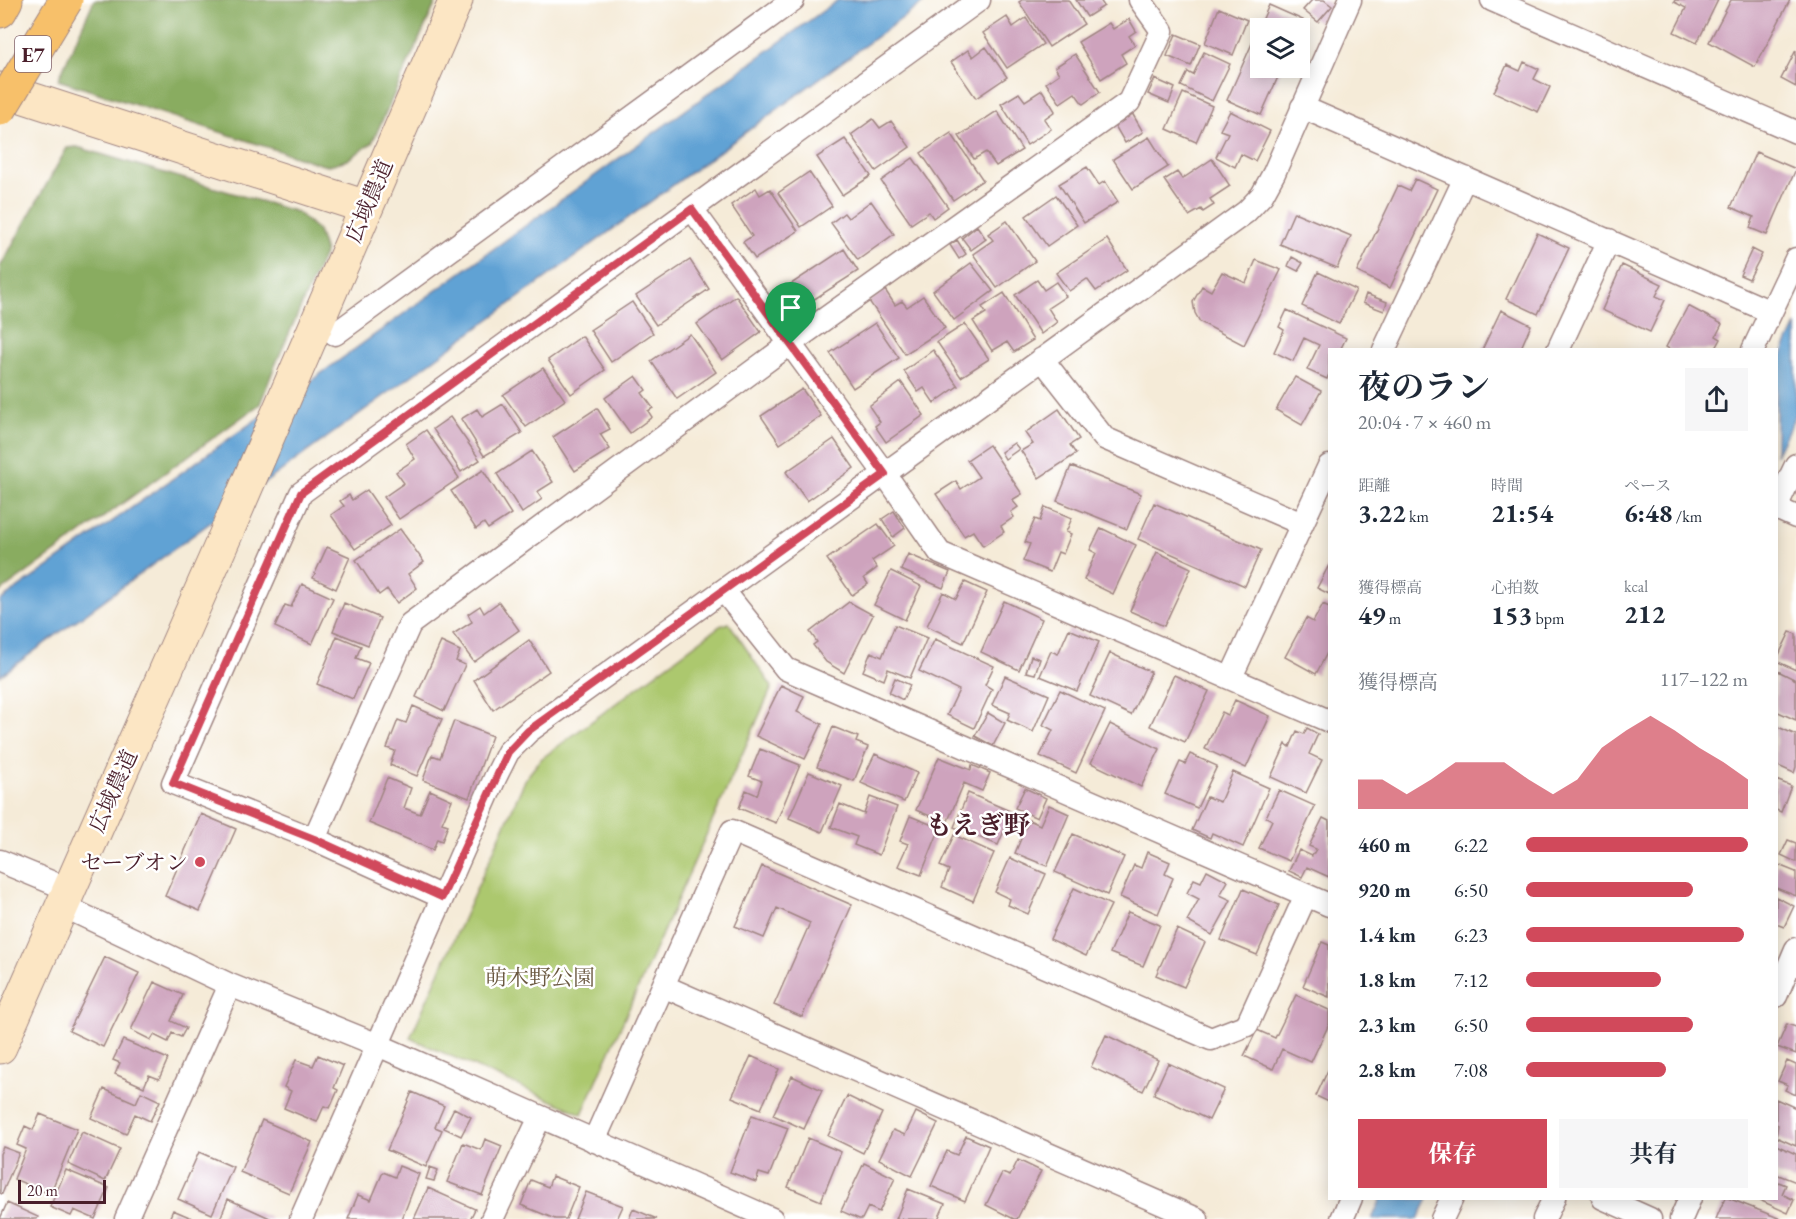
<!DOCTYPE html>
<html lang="ja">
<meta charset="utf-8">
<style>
:root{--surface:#fff;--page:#f6f6f7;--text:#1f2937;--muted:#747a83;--accent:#d1495b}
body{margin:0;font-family:"EB Garamond","Noto Serif JP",serif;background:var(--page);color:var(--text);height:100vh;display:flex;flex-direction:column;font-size:22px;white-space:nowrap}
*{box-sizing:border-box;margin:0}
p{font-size:20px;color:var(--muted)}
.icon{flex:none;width:33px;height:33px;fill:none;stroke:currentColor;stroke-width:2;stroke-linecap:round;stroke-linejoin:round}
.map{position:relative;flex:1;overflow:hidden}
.side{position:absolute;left:1328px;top:348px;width:450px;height:852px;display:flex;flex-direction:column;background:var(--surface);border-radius:0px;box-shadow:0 3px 15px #0003}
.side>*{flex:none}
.tools{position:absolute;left:1250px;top:18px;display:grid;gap:12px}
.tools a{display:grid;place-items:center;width:60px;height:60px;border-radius:0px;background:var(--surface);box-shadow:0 3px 15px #0003;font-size:30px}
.scale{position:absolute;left:18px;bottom:15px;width:88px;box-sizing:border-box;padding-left:6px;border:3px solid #4a1f2b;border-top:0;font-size:16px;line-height:21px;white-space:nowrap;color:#4a1f2b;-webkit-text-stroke:4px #fff;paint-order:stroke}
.pin{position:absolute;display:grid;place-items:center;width:51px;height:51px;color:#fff;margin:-62px -26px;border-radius:50% 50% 50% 0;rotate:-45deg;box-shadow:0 0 6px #0007}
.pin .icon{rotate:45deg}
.round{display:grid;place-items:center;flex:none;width:63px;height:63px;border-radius:0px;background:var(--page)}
.head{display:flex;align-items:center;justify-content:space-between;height:102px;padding:0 30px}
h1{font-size:33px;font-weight:700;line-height:45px}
.metrics{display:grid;grid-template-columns:repeat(3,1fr);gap:9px;height:102px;padding:6px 30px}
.metrics div{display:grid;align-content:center}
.metrics b{font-size:26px;font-weight:700}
.metrics small{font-size:16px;font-weight:400}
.metrics p{font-size:16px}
.chart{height:168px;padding:12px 30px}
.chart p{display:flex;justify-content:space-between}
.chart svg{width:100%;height:108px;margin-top:6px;fill:var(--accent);opacity:.7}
.primary-button{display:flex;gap:12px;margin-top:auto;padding:12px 30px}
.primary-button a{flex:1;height:69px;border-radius:0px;background:var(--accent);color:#fff;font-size:24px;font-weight:700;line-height:69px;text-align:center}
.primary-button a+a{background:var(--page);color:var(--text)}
ul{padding:0 30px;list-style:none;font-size:20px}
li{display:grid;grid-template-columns:96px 72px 1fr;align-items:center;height:45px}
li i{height:15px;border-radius:8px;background:var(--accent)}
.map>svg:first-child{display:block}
.green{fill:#acc86e;stroke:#7b744c;stroke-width:1.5}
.forest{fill:#89ac61;stroke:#6a6646;stroke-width:1.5}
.water{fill:#60a2d4;stroke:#556080;stroke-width:1.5}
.building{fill:#cea3bd}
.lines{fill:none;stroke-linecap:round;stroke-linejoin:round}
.street-casing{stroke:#a08582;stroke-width:25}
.secondary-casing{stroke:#a08582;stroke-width:35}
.highway-casing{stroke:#a08582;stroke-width:35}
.street{stroke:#fff;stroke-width:22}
.secondary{stroke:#fce6c4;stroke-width:33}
.highway{stroke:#f7c06b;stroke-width:33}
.highway-bridge-casing{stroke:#a08582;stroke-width:35;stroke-linecap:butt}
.highway-bridge{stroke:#f7c06b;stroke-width:33}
.route-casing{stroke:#fff;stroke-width:12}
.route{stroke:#d1495b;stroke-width:8}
.poi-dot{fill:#d1495b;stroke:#fff;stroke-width:2}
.labels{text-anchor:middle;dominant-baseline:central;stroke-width:5;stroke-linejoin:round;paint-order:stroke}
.shield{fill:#fff;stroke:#80626b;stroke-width:1.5}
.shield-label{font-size:21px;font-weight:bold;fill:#4a1f2b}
.street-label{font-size:22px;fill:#4a1f2b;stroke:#fff}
.poi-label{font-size:22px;fill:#4a1f2b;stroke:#fff;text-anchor:end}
.park-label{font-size:22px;fill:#6c5a42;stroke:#fff}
.quarter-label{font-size:26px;font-weight:bold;fill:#4a1f2b;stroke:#fff}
</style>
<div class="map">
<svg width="1796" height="1219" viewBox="0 0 1796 1219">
<rect width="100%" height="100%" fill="#fff"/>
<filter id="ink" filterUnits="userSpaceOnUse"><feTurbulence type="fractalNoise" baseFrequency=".0167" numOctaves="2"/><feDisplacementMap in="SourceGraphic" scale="12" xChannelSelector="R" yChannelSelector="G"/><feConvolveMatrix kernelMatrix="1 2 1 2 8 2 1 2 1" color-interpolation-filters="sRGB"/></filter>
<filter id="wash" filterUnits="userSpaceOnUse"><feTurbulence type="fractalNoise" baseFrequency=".008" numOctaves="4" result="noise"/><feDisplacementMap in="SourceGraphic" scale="24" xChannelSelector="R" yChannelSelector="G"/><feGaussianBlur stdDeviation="1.35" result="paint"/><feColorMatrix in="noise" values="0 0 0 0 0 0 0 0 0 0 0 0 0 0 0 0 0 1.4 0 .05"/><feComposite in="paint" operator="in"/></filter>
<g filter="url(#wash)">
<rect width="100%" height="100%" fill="#f5ebd8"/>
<path class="green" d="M729,623L772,687L582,1114L410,1038L526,778L541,759L720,626Z"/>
<path class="forest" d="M94,0H437L372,143L347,160L326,166L58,80Z
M77,147L297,212L318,231L325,252L274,368L260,404L0,592V267L67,148Z"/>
<path class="water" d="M838,0H927L0,676V601L312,380Z
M1796,325V414L1776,455V367Z
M1381,1199V1198L1428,1199L1418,1219H1372Z"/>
<g id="blocks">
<path class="building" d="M1022,0H1068L1084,24L1049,47L1019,2Z
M1076,0H1100L1104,6L1087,17Z
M1312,0H1324L1332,6L1318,22L1303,10Z
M1675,0H1718L1697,43L1674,32L1686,8L1674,2Z
M1731,0H1790L1755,67L1709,42Z
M1269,5L1303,20L1299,28H1260V68H1282L1261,115L1227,100Z
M1219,8L1247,20L1233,55L1205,43Z
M1007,17L1013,27L1026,18L1043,44L1007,68L983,33Z
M1129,19L1136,31L1129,36L1135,45L1121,54L1126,63L1101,79L1078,42L1109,23L1113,29Z
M1176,34L1200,44L1191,66L1167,56Z
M986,47L1007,77L976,98L951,62L968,50L973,57Z
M1796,50V87L1781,79Z
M1204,52L1230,64L1212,101L1181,86L1188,72L1193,75Z
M1075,54L1100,92L1083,104L1075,93L1060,103L1046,83L1059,74L1055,67Z
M1524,62L1539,69L1534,79L1550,87L1538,112L1494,92L1507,65L1520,71Z
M1155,79L1175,88L1169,103L1148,94Z
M1042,90L1055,111L1044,119L1051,129L1027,145L1001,104L1019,93L1025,101Z
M1183,93L1212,106L1196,142L1167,129Z
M997,111L1022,150L996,166L986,152L974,159L959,136Z
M1230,111L1270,131L1255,161L1241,154L1235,167L1216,157L1228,133L1220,130Z
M1132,113L1143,132L1125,143L1114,124Z
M873,119L880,128L891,121L910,147L876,171L851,135Z
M951,133L983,180L953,200L921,153Z
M1149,137L1168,167L1133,189L1113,159Z
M845,139L871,176L842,195L817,157Z
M1756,152L1796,169L1767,235L1750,228L1754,217L1731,207Z
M913,158L948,207L933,218L929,212L911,224L881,181Z
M1212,159L1230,186L1210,199L1214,205L1203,212L1201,209L1189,216L1164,180L1177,172L1182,179Z
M1087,167L1099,185L1105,181L1118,202L1084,223L1059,184Z
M809,172L832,206L801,227L778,193Z
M1415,179L1437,189L1390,288L1357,272L1398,186L1409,191Z
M756,188L760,195L770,189L798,231L755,259L743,242L752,236L731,205Z
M1056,195L1077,225L1047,246L1026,216Z
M871,201L894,234L858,260L831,223L844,213L848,218Z
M1294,212L1351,236L1337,268L1280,244Z
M1007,221L1035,261L997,288L973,254L993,240L988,234Z
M977,226L986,239L971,250L962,238Z
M1537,233L1569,248L1538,314L1506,299Z
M1107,239L1127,270L1096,291L1087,279L1069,291L1056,273Z
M957,240L966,254L959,259L950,245Z
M844,249L858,271L799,309L785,288Z
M1752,249L1762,254L1749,279L1740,275Z
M1292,257L1303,263L1298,271L1288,266Z
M690,260L709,289L656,325L636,296Z
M1256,260L1281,270L1244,345L1200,322L1195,313L1193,302L1202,286L1211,291L1222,272L1246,283Z
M971,263L993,291L954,320L933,291Z
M1622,265L1662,284L1656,296L1665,300L1650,332L1602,310Z
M1318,272L1356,290L1339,324L1302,306Z
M1037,280L1044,290L1056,282L1066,296L1048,308L1057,322L1041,334L1015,295Z
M885,290L895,305L902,301L907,307L923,296L945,328L905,354L869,301Z
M1004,293L1033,340L1014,352L1007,342L992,351L973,321L986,313L982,307Z
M1366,294L1387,302L1384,311L1363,303Z
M736,296L761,332L722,360L697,324Z
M632,302L653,333L611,362L590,330Z
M1688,306L1722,324L1716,336L1721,339L1715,350H1671L1666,347Z
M1287,310L1346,338L1340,350H1329V374L1327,379L1307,370L1319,345L1304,338L1293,361L1274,352L1284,330L1279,327Z
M1501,310L1531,325L1520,350H1482Z
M875,323L899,358L853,388L830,353Z
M965,324L989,359L961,377L937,342Z
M690,334L716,372L677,399L651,361Z
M582,336L605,370L571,394L548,360Z
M933,350L958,386L934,403L924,388L918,392L904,371Z
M543,368L565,400L526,427L503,395Z
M636,376L646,390L642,393L653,408L648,411L652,417L630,433L605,398Z
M1295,377L1321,391L1302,425L1276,410Z
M901,382L924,415L886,442L875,426L880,422L869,406Z
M802,389L821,416L780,444L761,416Z
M503,404L522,433L484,456L461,419L477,409L482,417Z
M597,408L610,429L600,434L610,449L575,471L553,437Z
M1059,409L1079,439L1070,445L1076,454L1039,478L1021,451L1033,444L1025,433Z
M450,417L480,460L461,472L433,429Z
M426,430L459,478L399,519L384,497L404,483L396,472L415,459L406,444Z
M834,439L854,468L807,501L786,472Z
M1014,443L1019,449L1005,459L1001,452Z
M989,445L1022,494L1012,500L1018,507L1011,512L1014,517L1001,526L1004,532L983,546L973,531L964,536L936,494L956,481L961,489L979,477L967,460Z
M532,451L553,482L537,492L542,499L522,513L497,474Z
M1071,466L1141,494L1127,529L1057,501Z
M483,470L511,514L488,529L484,523L476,529L451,491Z
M367,490L391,525L355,549L331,515L344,506L340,501L349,495L352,500Z
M1154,503L1261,550L1245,586L1138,539Z
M1045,507L1072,518L1066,532L1071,534L1063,554L1058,552L1050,572L1023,561L1030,544L1025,542L1035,519L1040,521Z
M894,511L905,528L893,537L882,519Z
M878,524L894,546L872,561L877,568L864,578L868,584L852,595L827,559Z
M1101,528L1136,545L1113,594L1084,580L1096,553L1090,550Z
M400,529L424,562L408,574L417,588L397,603L387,589L379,595L356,560Z
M327,547L350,557L336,589L313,578Z
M1157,552L1191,568L1164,626L1130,611Z
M908,554L950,572L943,588L901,570Z
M1329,565V594L1317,588Z
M891,571L921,586L905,620L874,605Z
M965,582L987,592L963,643L927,626L943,592L956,599Z
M302,584L333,598L312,644L275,627L285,605L291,607Z
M1004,601L1042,619L1019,670L981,652Z
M499,602L519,630L474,662L453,634L472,622L468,614L480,606L484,613Z
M849,602L873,615L844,673L826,662L813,645L817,642L810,632Z
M344,603L380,618L368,645L333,631Z
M1323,604L1329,607V649L1316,674L1285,657L1306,618L1313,622Z
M895,625L927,638L910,678L888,669L884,680L863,671L871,652L882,657Z
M1069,629L1099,642L1077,691L1040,676L1051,651L1058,654Z
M1790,632L1796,634V670L1776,661Z
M337,636L361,646L356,658L369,663L353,699L317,684Z
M935,639L994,666L985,685L992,689L974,728L947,715L959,690L919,671Z
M529,640L549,671L493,710L474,680Z
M441,642L460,651L456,661L465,665L444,711L416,697Z
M1110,653L1151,672L1131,715L1090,696Z
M1031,656L1040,659L1035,674L1026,672Z
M1776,670L1796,680V720L1776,711Z
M1174,675L1209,691L1185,742L1150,726Z
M1005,676L1049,695L1033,732L1007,720L1010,713L992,705Z
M895,678L910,685L903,700L889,693Z
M781,685L804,696L797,712L822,724L805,759L756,736Z
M1060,690L1105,711L1076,773L1040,756L1053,730L1043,725Z
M1235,700L1270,716L1246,768L1205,749L1222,712L1228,715Z
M413,706L442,719L417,776L390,765L395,751L387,748L398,720L406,723Z
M988,713L1005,723L993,746L975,736Z
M454,721L492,736L469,798L423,780L432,755L440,758Z
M1110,724L1160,749L1141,787L1091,763Z
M1776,726L1796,735V767L1794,773L1776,765Z
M833,727L858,737L856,742L868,747L854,781L817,767Z
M1307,728L1318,734L1309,754L1322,760L1306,793L1271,777L1286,744L1290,747L1297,731L1304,734Z
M760,749L800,765L776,823L739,808L746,790L757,795L762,781L749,776Z
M875,754L917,773L904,802L861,783Z
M1190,754L1217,766L1197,808L1165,794L1180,762L1185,764Z
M939,757L971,770L972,765L990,773L982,791L964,783L947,823L916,810Z
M809,772L842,786L822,832L789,818Z
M1233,772L1269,788L1243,847L1212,833L1210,838L1192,830L1207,797L1220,802Z
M387,778L411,788L404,808L420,814L430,790L452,800L442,823L448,825L442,841L437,839L433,850L369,823Z
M1776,780L1791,786L1781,812L1776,810Z
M1025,788L1046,798L1037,818L1015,808Z
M1279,790L1315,806L1289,861L1259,848L1272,820L1266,817Z
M968,793L1012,812L998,845L954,827Z
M870,797L897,807L879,855L854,845L857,837L831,827L840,804L864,814Z
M1049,805L1069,814L1047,866L1015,853L1029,820L1040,825Z
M201,814L236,829L200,911L165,896Z
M910,816L940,828L921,875L898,866L908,844L900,841Z
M1323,818L1329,821V877L1307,867L1302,877L1289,871L1299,850L1312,856L1316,849L1309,846Z
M1073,834L1124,857L1107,895L1055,872Z
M954,835L994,853L973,901L942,887L949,870L940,866Z
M1788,840L1796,843V862L1781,855Z
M1147,852L1170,862L1165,874L1173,878L1158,914L1120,897L1134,865L1141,868Z
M1010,858L1046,874L1028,914L1008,905L1010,899L995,892Z
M1776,864L1796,872V896L1776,888Z
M762,866L852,905L802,1017L774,1005L810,923L777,908L764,938L735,926Z
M1207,870L1228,881L1220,895L1231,900L1212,935L1187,921L1199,899L1187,893L1194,879L1201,882Z
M1074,888L1111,905L1086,956L1050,939Z
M1243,889L1279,905L1257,955L1221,940Z
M1776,897L1794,906L1784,927L1776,924Z
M1128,912L1160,925L1143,966L1110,953Z
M1177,929L1205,942L1184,987L1156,975Z
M1322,942L1329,945V997L1303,986Z
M105,957L139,973L103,1047L69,1031Z
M154,982L183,995L171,1021L186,1028L181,1037L172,1033L168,1042L154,1035L151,1040L131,1030Z
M1296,995L1329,1010V1024L1311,1062L1282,1049L1273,1069L1244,1056L1257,1030L1275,1038Z
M1787,1024L1796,1027V1054L1777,1047Z
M1106,1035L1158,1060L1143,1091L1091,1067Z
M123,1040L168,1059L159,1079L149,1075L144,1087L115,1074L120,1063L113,1060Z
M318,1055L343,1066L334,1088L338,1090L330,1108L324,1106L317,1122L284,1108L291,1091L284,1087L296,1060L313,1066Z
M751,1056L779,1069L761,1109L732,1097Z
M1787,1061L1796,1065V1095L1785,1090L1788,1085L1778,1081Z
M1168,1063L1224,1089L1209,1120L1154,1094Z
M1329,1068V1102L1316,1096Z
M792,1076L822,1090L804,1129L773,1115Z
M104,1089L136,1103L141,1092L160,1101L150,1121L135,1114L126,1134L91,1118Z
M412,1092L444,1106L435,1127L442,1130L426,1167L387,1150Z
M847,1096L882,1113L863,1153L828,1136Z
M1776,1099L1796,1108V1146L1776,1137L1778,1125L1776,1124Z
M454,1108L471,1117L461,1136L444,1128Z
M916,1112L938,1123L912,1176L879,1159L893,1130L905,1135Z
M40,1114L77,1129L50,1194L14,1179L26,1149L17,1145L25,1126L33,1130Z
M752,1115L788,1128L769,1176L759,1173L756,1182L730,1172Z
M262,1120L312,1142L289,1193L240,1172Z
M82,1132L120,1149L105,1181L68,1164Z
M966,1136L989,1146L965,1201L931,1186L947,1151L957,1155Z
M808,1138L841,1152L821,1201L788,1187Z
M485,1139L502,1146L482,1195L447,1182L463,1143L481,1150Z
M1776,1145L1796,1154V1182L1776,1174Z
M3,1147L19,1153L2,1194L0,1193V1154Z
M199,1152L233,1167L212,1214L178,1199Z
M1018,1160L1041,1171L1017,1219H1014L986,1205L1002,1173L1010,1176Z
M864,1163L895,1178L879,1212L868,1207L862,1219H859L841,1211Z
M399,1166L419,1174L402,1219H348L358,1195L371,1200L383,1172L395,1177Z
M430,1167L438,1170L434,1181L426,1179Z
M66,1170L109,1188L95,1219L74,1210L71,1216L50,1207Z
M552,1176L579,1187L566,1219H555L521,1205L531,1180L548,1187Z
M1776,1181L1786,1185L1782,1194L1794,1200L1788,1213L1755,1198H1776Z
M428,1188L475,1209L470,1219H414Z
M908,1189L945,1204L938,1219H896Z
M586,1192L623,1206L617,1219H575Z
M1725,1198H1728L1781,1219H1716Z
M228,1199L272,1219H220Z
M7,1203L38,1217L37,1219H0Z
M633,1209L657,1219H629Z
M173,1210L194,1219H169Z"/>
</g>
</g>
<g filter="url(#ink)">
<use href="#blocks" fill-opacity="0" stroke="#a08582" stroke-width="1.5"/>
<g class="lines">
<g class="street-casing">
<path id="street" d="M1492,0L1796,132
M1302,107L1771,312
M692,209L885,474L940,553L1329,721
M335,334L793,0
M1384,350L1465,178
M1558,350L1609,240
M1753,350L1796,259
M1042,359L1104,438L1302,524
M1776,507L1796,465
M1776,508L1796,517
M724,591L786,669L1329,905
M1231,677L1329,466
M314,839L410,624L791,343L1129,102L1162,31L1140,0
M0,861L70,890
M442,897L314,839L173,783L301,493L979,0
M61,905L230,985L378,1045L772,1219
M663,986L1197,1219
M1776,996L1796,949
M594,1141L732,831L1211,1039L1247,1025L1306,895
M1603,1198L1650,1219
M126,1219L230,985
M301,1219L495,778L508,752L529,731L1246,212L1262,195L1274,173L1350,0
M492,1219L540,1117
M1342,1219L1351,1198
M1442,1219L1452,1198
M1544,1219L1554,1198
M1681,1219L1690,1198"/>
</g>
<g class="secondary-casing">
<path id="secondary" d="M0,89L366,207
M0,1047L226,534L456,0"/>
</g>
<g class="highway-casing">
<path id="highway" d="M0,11L6,0"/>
</g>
<use href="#street" class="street"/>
<use href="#secondary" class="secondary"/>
<use href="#highway" class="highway"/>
<g class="highway-bridge-casing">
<path id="highway-bridge" d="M0,109L66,0"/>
</g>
<use href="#highway-bridge" class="highway-bridge"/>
</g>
</g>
<g class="lines" filter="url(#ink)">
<g class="route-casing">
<path id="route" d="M692,209L885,474L528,731L508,752L442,897L314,839L173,783L301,493Z"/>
</g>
<use href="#route" class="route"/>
</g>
<circle class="poi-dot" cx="200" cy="862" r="6"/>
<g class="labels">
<rect class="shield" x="15" y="36" width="36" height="36" rx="4.5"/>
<g class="shield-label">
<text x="33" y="54">E7</text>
</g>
<g class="street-label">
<text transform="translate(369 201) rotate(-67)">広域農道</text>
<text transform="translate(113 791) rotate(-66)">広域農道</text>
</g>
<g class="poi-label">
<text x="188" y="862">セーブオン</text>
</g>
<g class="park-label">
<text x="540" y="977">萌木野公園</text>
</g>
<g class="quarter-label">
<text x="978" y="825">もえぎ野</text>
</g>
</g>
</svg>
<div class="tools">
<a><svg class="icon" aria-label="layers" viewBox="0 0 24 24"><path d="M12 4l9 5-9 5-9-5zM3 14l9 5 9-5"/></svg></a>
</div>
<div class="scale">20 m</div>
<div class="pin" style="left:791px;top:344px;background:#1e9e55"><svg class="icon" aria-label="arrive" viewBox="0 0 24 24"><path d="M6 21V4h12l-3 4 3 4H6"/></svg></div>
<section class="side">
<div class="head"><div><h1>夜のラン</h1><p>20:04 · 7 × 460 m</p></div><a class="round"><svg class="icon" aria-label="share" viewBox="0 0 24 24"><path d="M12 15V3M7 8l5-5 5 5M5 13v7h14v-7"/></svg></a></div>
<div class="metrics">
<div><p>距離</p><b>3.22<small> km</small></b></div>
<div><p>時間</p><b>21:54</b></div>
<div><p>ペース</p><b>6:48<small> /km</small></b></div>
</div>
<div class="metrics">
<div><p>獲得標高</p><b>49<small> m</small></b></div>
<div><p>心拍数</p><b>153<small> bpm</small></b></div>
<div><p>kcal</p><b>212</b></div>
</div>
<div class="chart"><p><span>獲得標高</span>117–122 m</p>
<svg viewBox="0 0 160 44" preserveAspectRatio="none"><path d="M0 44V32L10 32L20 38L30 32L40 25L50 25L60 25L70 32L80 38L90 32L100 19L110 12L120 6L130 12L140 19L150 25L160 32V44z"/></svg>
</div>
<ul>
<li><b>460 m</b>6:22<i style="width:100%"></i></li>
<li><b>920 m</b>6:50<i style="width:75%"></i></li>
<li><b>1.4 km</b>6:23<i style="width:98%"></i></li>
<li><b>1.8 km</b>7:12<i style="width:61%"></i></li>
<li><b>2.3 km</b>6:50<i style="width:75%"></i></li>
<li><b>2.8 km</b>7:08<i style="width:63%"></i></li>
</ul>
<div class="primary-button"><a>保存</a><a>共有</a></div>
</section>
</div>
